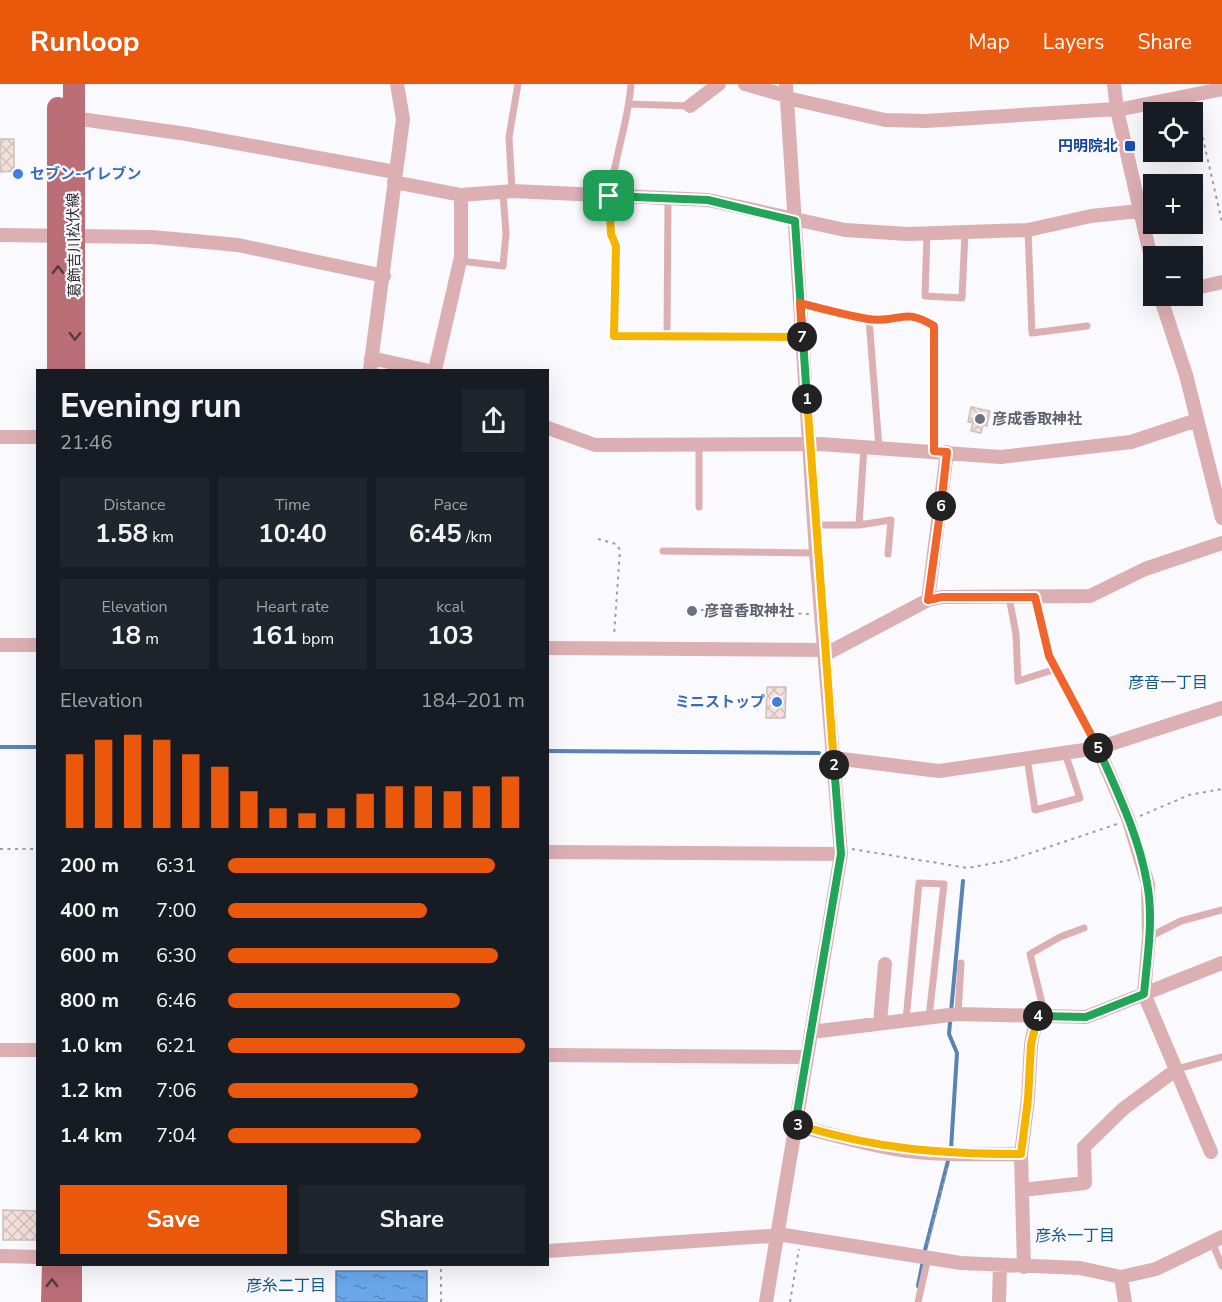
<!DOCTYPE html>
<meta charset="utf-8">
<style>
:root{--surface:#171b24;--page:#20242c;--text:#f1f3f6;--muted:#9ea1a6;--accent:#ea580c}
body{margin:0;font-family:"Nunito Sans","Noto Sans JP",sans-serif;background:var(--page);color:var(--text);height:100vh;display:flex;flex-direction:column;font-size:22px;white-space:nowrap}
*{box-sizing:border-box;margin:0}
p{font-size:20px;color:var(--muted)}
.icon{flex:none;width:33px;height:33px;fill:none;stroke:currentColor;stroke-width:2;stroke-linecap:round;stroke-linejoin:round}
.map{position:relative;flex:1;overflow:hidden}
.drawer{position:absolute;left:36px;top:285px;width:513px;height:897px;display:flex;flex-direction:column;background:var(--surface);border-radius:0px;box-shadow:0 6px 24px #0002}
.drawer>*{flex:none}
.tools{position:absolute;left:1143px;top:18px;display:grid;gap:12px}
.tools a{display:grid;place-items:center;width:60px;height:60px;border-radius:0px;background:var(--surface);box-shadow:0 6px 24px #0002;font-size:30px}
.pin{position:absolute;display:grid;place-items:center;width:51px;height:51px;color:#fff;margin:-26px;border-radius:12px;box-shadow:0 3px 9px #0006}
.km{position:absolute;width:30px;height:30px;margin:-15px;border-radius:50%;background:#222;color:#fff;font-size:16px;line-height:30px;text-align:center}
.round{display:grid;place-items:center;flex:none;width:63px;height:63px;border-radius:0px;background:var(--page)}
.overview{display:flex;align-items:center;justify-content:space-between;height:102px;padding:0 24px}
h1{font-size:33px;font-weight:700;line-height:45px}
.figures{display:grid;grid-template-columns:repeat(3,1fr);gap:9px;height:102px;padding:6px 24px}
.figures div{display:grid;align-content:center;border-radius:0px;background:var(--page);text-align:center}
.figures b{font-size:26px;font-weight:700}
.figures small{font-size:16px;font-weight:400}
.figures p{font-size:16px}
.chart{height:168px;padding:12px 24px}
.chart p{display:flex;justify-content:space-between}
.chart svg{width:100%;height:108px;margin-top:6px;stroke:var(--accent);stroke-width:6}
.primary-button{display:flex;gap:12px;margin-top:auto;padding:12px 24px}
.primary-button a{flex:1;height:69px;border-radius:0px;background:var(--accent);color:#fff;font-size:24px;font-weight:700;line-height:69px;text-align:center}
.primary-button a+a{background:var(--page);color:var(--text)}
ul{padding:0 24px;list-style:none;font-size:20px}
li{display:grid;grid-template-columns:96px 72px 1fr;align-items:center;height:45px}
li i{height:15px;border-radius:8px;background:var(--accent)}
header{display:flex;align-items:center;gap:36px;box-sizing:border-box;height:84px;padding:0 30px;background:var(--accent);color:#fff}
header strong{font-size:28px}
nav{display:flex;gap:33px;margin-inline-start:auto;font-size:21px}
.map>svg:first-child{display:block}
.water{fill:url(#water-ripples);stroke:#5883b3;stroke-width:1.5}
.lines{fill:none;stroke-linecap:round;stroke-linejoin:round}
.stream{stroke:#5883b3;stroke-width:4}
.building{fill:url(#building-cross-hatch);stroke:#cac0bd;stroke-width:1.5}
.path{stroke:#9e9ea2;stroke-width:2;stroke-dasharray:3 4.5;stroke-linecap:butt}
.lane{stroke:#dcafb3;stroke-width:7}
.street{stroke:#dcafb3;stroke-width:14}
.primary{stroke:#bc6e77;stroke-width:22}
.oneway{stroke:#513d42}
.split-1-casing{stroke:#fff;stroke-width:12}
.split-2-casing{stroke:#fff;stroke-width:12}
.split-3-casing{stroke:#fff;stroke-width:12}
.split-4-casing{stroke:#fff;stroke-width:12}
.split-5-casing{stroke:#fff;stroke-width:12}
.split-6-casing{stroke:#fff;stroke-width:12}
.split-7-casing{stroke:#fff;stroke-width:12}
.split-8-casing{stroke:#fff;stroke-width:12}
.split-1{stroke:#22a559;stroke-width:8}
.split-2{stroke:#f5b400;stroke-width:8}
.split-3{stroke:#22a559;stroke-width:8}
.split-4{stroke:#f5b400;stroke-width:8}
.split-5{stroke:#22a559;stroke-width:8}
.split-6{stroke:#f0652b;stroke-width:8}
.split-7{stroke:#f0652b;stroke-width:8}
.split-8{stroke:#f5b400;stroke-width:8}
.transit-dot{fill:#1a4fb4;stroke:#f9f9fe;stroke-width:2}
.shop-dot{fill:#3f7fe0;stroke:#f9f9fe;stroke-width:2}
.worship-dot{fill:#6b7280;stroke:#f9f9fe;stroke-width:2}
.labels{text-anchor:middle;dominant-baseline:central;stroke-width:4.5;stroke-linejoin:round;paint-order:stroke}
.transit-label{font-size:15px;font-weight:bold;fill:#164399;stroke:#f9f9fe;text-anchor:end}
.shop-label{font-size:15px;font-weight:bold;fill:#366cbe;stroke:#f9f9fe;text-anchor:start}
.street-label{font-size:15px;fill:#2d2d31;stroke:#f9f9fe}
.worship-label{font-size:15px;font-weight:bold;fill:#5b616d;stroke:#f9f9fe;text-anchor:start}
.neighbourhood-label{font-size:16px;fill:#135b89;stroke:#f9f9fe}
</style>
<header>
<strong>Runloop</strong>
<nav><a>Map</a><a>Layers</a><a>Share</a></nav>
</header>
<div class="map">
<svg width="1222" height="1218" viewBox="0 0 1222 1218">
<defs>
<pattern id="water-ripples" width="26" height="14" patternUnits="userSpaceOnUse" patternTransform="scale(1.5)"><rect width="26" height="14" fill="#6aa8eb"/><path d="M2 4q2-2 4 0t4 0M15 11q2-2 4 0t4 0" fill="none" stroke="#5889bf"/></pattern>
<pattern id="building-cross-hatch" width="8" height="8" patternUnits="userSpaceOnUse" patternTransform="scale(1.5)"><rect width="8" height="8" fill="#f4e0db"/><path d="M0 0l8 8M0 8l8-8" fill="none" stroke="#d2c0bc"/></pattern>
</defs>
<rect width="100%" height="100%" fill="#f9f9fe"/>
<path class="water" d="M336,1187H427V1218H336Z"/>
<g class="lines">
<path class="stream" d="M0,663H38
M548,667L819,669
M951,1065L957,969L949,950L963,797
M924,1170L949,1073
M918,1202L923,1177"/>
</g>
<path class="building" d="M0,55H14V87L0,88Z
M971,323L990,327L987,342L983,341L981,349L971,347L973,339L968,338Z
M767,603H786L785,634H766Z
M3,1126L38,1127V1156H3Z"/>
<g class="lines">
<path class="path" d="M1196,24L1222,138
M598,455L616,460L620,466L614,552
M701,526L809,530
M1140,732L1189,711L1222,705
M0,765H38
M852,765L968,784L1010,776L1117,740
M928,1160L948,1081
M441,1218V1180
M790,1218L799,1165"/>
<path class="lane" d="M631,0C628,52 597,111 616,162L614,252L803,253
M630,20L690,22
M512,107L509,53L518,0
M1028,146L1032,249L1087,242
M927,149L925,212L962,214L965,148
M460,177L503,182L506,150L503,108
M800,219L869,235
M667,253L668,114
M879,364L869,235L889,237L906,230L921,234L935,242L934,367
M699,423V361
M815,441H859L891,436L888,470
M859,441L864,363
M663,467L816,469
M1009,513L1016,550L1018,597L1056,585
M1035,513L1049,572L1098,664
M1027,674L1035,726L1080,714L1065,669
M1149,853L1181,837L1222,826
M958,930L961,879
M1045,932L1030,870L1060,853L1084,844
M906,936L919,799L944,800L929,933
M1177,985L1222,973
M1212,1158L1222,1182
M918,1218L928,1174"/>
<path class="street" d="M745,0L787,12
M1114,0L1117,26L1154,187
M787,14L885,36L925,37L1116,25
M690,22L719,0
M1117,26L1222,5
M73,34L187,50L395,88
M394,98L461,111L512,107L708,116L845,146L908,150L1028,146L1091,132L1139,127
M0,151L152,153L238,161L384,192
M1192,205L1222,198
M1160,212L1186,291L1222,434
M371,274L425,286
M370,286L403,35L397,0
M435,286L461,173V111
M548,344L595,361L820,360L1001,373L1131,358L1197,336
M0,353H38
M928,516L947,368
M0,561H38
M548,564L824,566
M824,571L928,516L942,513L1090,512L1145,485L1222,459
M1098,664L1128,734L1148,800L1149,853L1144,910L1211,1068
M834,674L939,687L1098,664L1222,624
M548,768L841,770
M880,939L885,880
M811,948L958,930L1086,933L1222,879
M0,966H38
M548,971L807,973
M795,1041C828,1050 861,1059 895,1065C936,1072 979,1070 1021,1070
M1022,1106L1085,1099L1084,1063L1123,1025L1177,985
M548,1167L784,1151L961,1179L1080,1184L1121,1193L1156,1185L1222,1153
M0,1172L38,1173
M1024,1183L1021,1070L1028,1015L1031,960L1037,932
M1121,1193L1125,1218
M766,1218L841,770L816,469L786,0
M999,1218L1000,1181"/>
<path class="primary" d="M74,0V286
M58,24V286
M52,1218L53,1180
M71,1218V1180"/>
</g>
<defs><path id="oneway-chevron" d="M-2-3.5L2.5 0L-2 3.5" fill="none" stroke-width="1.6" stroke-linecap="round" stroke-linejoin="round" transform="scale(1.5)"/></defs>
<g class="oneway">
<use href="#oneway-chevron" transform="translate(58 186) rotate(-90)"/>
<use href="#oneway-chevron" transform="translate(75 252) rotate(91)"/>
<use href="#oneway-chevron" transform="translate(52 1199) rotate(-89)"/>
</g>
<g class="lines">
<g class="split-1-casing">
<path id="split-1" d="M609,112L708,116L795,137L807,315"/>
</g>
<g class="split-2-casing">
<path id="split-2" d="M807,315L834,681"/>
</g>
<g class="split-3-casing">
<path id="split-3" d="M798,1041H795L841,770L834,681"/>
</g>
<g class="split-4-casing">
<path id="split-4" d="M798,1041C878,1065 938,1070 1021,1070L1028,1015L1031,960L1038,932"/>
</g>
<g class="split-5-casing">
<path id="split-5" d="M1038,932L1086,933L1144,910C1147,875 1154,835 1147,799C1139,752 1117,707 1098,664"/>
</g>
<g class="split-6-casing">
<path id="split-6" d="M941,422L928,516L942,513H1035L1049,572L1098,664"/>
</g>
<g class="split-7-casing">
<path id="split-7" d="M802,253L800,219C823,225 845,231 868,235C900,240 902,222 934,242V367L947,368L941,422"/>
</g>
<g class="split-8-casing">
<path id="split-8" d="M609,112L611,150L616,162L614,252L802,253"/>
</g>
<use href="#split-1" class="split-1"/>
<use href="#split-2" class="split-2"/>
<use href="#split-3" class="split-3"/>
<use href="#split-4" class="split-4"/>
<use href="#split-5" class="split-5"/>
<use href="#split-6" class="split-6"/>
<use href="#split-7" class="split-7"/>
<use href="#split-8" class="split-8"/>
</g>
<rect class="transit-dot" x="1124" y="56" width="12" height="12" rx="3"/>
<g class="shop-dot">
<circle cx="18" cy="90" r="6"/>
<circle cx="777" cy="618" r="6"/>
</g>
<g class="worship-dot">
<circle cx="980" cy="335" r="6"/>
<circle cx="692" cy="527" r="6"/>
</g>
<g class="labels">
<g class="transit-label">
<text x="1118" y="62">円明院北</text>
</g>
<g class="shop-label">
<text x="30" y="90">セブン-イレブン</text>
<text x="765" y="618" text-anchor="end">ミニストップ</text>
</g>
<g class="street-label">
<text transform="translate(74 161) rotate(-91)">葛飾吉川松伏線</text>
</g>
<g class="worship-label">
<text x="992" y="335">彦成香取神社</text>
<text x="704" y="527">彦音香取神社</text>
</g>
<g class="neighbourhood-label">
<text x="1168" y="599">彦音一丁目</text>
<text x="1075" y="1152">彦糸一丁目</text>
<text x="286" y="1202">彦糸二丁目</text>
</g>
</g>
</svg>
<div class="tools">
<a><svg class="icon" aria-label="locate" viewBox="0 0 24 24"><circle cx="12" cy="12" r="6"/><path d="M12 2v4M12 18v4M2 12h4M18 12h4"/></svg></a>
<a>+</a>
<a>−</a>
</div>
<div class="pin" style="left:609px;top:112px;background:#1e9e55"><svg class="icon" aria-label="arrive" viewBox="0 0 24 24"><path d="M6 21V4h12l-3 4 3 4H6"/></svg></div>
<b class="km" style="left:807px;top:315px">1</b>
<b class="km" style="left:834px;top:681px">2</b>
<b class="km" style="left:798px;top:1041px">3</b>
<b class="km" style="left:1038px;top:932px">4</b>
<b class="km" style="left:1098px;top:664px">5</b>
<b class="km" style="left:941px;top:422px">6</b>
<b class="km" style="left:802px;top:253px">7</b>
<section class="drawer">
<div class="overview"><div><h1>Evening run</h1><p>21:46</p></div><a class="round"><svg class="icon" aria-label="share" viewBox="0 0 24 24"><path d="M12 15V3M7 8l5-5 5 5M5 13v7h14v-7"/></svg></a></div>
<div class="figures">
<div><p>Distance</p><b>1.58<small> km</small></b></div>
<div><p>Time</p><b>10:40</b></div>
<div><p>Pace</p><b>6:45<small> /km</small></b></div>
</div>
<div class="figures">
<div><p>Elevation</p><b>18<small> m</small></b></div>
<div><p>Heart rate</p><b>161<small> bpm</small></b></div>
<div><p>kcal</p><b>103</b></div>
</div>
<div class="chart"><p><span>Elevation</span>184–201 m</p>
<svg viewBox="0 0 160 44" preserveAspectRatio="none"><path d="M5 44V14M15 44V8M25 44V6M35 44V8M45 44V14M55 44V19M65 44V29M75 44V36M85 44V38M95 44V36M105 44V30M115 44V27M125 44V27M135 44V29M145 44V27M155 44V23"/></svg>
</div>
<ul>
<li><b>200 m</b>6:31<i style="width:90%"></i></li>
<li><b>400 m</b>7:00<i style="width:67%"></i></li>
<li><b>600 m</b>6:30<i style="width:91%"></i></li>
<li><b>800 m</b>6:46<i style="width:78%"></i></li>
<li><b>1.0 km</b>6:21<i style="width:100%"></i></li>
<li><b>1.2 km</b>7:06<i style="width:64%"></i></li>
<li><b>1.4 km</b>7:04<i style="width:65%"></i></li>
</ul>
<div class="primary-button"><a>Save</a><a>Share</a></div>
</section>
</div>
